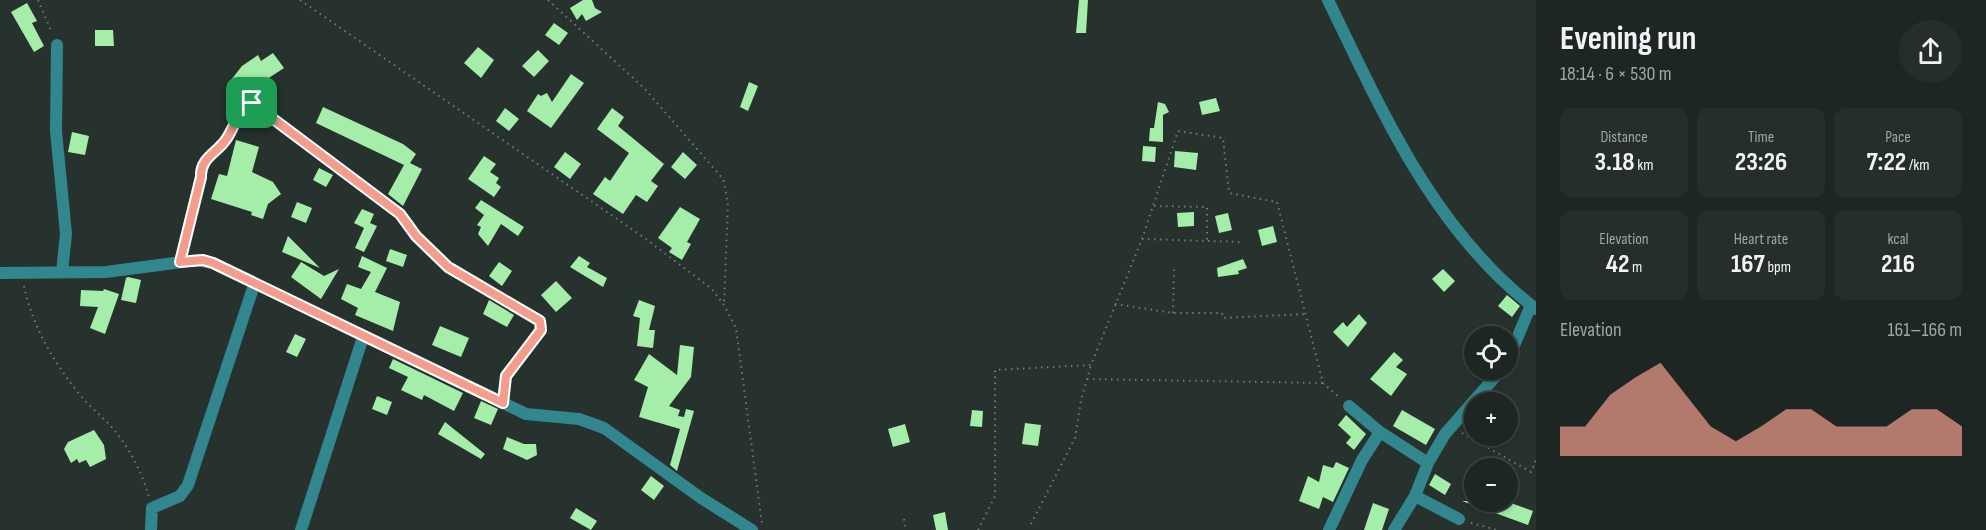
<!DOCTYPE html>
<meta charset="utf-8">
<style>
:root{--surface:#1d2622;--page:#252e2a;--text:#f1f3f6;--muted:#a0a5a5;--line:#3b4340;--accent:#f49d8d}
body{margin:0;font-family:"Sofia Sans Condensed",sans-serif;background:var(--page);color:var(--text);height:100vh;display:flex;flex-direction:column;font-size:22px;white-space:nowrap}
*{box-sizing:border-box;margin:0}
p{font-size:20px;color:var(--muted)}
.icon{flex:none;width:33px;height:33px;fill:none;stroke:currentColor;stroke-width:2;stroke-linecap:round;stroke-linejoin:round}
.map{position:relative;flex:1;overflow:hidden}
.drawer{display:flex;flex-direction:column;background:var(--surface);width:450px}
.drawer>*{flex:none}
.fabs{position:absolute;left:1464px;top:326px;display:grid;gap:12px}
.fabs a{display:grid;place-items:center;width:54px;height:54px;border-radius:50%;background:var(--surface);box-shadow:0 3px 9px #0003,0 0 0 2px var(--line);font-size:30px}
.pin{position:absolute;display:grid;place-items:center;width:51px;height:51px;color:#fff;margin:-26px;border-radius:12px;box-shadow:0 3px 9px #0006}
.round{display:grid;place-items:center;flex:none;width:63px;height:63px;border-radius:32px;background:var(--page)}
.head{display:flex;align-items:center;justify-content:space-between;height:102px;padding:0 24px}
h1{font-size:33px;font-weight:700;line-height:45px}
.figures{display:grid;grid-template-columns:repeat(3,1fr);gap:9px;height:102px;padding:6px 24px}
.figures div{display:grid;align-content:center;border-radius:12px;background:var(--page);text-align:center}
.figures b{font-size:26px;font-weight:700}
.figures small{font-size:16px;font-weight:400}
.figures p{font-size:16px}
.chart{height:168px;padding:12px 24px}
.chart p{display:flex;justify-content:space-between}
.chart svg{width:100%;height:108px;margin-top:6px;fill:var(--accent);opacity:.7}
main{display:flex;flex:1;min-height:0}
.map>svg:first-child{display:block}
.building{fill:#a5eeaa}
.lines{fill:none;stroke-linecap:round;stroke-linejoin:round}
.path{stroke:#707976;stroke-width:2;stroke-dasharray:1.5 4.5;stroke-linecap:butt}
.minor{stroke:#32868d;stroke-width:12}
.route-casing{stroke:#fff;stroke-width:12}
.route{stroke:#f49d8d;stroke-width:8}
</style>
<main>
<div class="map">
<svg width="1536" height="530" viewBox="0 0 1536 530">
<rect width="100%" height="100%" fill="#27322e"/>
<path class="building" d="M583,0H592L595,8L602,12L586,21L582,14L577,20L570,8Z
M1079,0H1088L1086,33H1076Z
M27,3L37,21L32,23L44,46L34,52L11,12Z
M554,23L568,33L559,45L545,35Z
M95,30H113L114,46H95Z
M478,47L494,60L481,78L464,63Z
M538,50L549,61L534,77L522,66Z
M273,53L284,68L255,87L250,79L234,90L227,85L242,66L258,55L261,61Z
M571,74L584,83L551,128L527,111L538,94L541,96L547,93L552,102Z
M749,82L758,86L748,111L740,107Z
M1216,98L1220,111L1202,115L1199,102Z
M1158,102L1165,104L1169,112L1163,115V142L1149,141L1150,128H1154Z
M323,107L403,144L416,154L410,163L422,169L403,206L388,194L404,165L316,123Z
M505,108L519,119L509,131L496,121Z
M612,108L624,117L618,126L664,164L651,181L658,186L647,202L636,195L623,214L593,194L605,177L610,181L629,153L597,129Z
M72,132L89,136L85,155L68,152Z
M236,140L259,147L252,172L273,182L281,194L268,204L263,219L251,215L252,212L211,199L219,174L227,176Z
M1143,146L1156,147L1155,162L1142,161Z
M1175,151L1198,153L1196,170L1174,167Z
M565,152L581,164L570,179L554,167Z
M683,152L697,165L685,179L671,167Z
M484,156L496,164L490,172L499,178L496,183L501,187L494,197L468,179Z
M319,168L333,175L326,187L313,180Z
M481,200L524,227L518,236L501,224L488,246L478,234L481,227L477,225L484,215L475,208Z
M297,202L312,208L306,223L291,217Z
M680,207L700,219L687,242L691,244L682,260L669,252L672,248L658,238Z
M362,209L374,214L370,223L377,226L364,252L355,248L364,228L354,223Z
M1194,212V226L1178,227L1177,213Z
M1228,213L1232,230L1219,233L1215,216Z
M1273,226L1277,242L1262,246L1258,230Z
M288,236L320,268L282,252Z
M390,249L407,255L403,267L386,261Z
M362,256L387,268L375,292L400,302L393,331L355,315L358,308L341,299L347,284L361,289L371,272L358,267Z
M579,256L590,263L587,267L607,278L603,287L570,267Z
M1243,259L1247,268L1238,271L1239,274L1218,277L1217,268Z
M301,262L324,276L339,269L321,299L291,277Z
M499,262L512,271L502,286L489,276Z
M1443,269L1455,281L1444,292L1432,279Z
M128,277L141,280L136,303L121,300L126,278Z
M556,281L572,298L556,312L541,295Z
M104,289L119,294L105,334L90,328L98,307L80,306L81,290L103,291Z
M1507,295L1520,306L1512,317L1498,306Z
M489,300L514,315L507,327L483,314Z
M639,300L655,306L649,330H655L653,348L637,346L640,318L633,316Z
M1359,314L1367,323L1348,347L1333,332L1343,322L1347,327Z
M440,326L469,338L461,357L432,345Z
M295,334L306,339L297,357L286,352Z
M680,345L694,347L691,377L669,406L680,410L678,416L684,417L686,409L694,411L677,471L670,465L680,429L639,417L648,387L634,380L649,354L677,375Z
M1394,352L1403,360L1396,367L1407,374L1391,396L1370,379Z
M393,359L463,393L454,411L424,395L422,400L401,390L408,377L389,368Z
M377,396L392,402L387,415L372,409Z
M481,401L498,409L491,425L474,418Z
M972,410L983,411L982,427L970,426Z
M1402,410L1435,429L1426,445L1393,426Z
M1346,415L1366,434L1354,450L1346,443L1351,437L1338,425Z
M445,422L485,454L481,459L438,434Z
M1025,423L1041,425L1038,446L1022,444Z
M905,424L910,442L893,447L888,429Z
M94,430L104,445L106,459L90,467L86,460L79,463L77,459L71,463L64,449L68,442Z
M507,437L524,444H536L537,455L527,460L503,449Z
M1336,462L1349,468L1333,502L1323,497L1319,509L1299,501L1308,476L1319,482L1323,465L1333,468Z
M1435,474L1451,484L1445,495L1429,485Z
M651,476L664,486L654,500L641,490Z
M1462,501H1512L1511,503L1533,511L1528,525Z
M1373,503L1389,509L1382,530H1364Z
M576,508L597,521L591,530L570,518Z
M945,512L948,530H936L933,515Z"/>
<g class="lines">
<path class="path" d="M38,0L52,33
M300,0L646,239L712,289L724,305L736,328L762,524
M548,0L645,89L723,179L728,202L724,305
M1154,206L1207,207V241
M1142,239L1241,242
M24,286C33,328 53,361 80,395C91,408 104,418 115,431C130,449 143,475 149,497
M1115,304L1173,313H1222L1223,318L1305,314
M1173,313L1174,267
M1087,379L1323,383
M1462,433L1531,472L1536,460
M904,519L906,530
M1471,523L1497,530
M1031,524L1075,438L1081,400L1091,365
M978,530L995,496V370L1091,365L1142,239L1178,131L1223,138L1229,193L1277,202L1323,383L1340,398"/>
<path class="minor" d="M1328,0C1383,113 1433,230 1536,309
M57,45L56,131L66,234L62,272
M180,262L201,177C200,157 218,153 227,138C236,124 237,111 252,103L400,214L416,236L448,267L540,321L541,330L506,376L503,403
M0,273L106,272L197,260L213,263L526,414L579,419L604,428L701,498L752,530
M1508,360L1531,305
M1349,406L1380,432L1428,463
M1415,496L1459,519
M151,530L152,508L180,496L188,485L254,285
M301,530L363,337
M1329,530L1362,460L1380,432
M1394,530L1415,496L1428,463L1445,434L1502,369"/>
</g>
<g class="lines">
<g class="route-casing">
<path id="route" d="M252,103L400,214L416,236L448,267L540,321L541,330L506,376L503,403L213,263L203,260L180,262L201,177C200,157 218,153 227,138C236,124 237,111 252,103Z"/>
</g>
<use href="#route" class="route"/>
</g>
</svg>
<div class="fabs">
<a><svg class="icon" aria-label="locate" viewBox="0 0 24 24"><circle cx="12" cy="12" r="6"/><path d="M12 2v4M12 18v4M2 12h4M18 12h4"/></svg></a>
<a>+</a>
<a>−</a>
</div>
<div class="pin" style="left:252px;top:103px;background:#1e9e55"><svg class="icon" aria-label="arrive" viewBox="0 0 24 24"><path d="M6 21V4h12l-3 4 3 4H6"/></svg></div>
</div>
<section class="drawer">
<div class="head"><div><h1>Evening run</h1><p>18:14 · 6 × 530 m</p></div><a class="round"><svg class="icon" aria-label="share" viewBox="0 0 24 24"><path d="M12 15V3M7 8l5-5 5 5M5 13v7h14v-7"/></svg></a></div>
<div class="figures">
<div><p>Distance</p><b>3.18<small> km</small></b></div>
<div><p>Time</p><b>23:26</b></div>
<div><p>Pace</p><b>7:22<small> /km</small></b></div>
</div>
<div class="figures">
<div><p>Elevation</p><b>42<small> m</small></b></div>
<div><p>Heart rate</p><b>167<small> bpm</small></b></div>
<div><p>kcal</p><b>216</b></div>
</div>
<div class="chart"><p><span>Elevation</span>161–166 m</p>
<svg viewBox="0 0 160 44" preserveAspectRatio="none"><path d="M0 44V32L10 32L20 19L30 12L40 6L50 19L60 32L70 38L80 32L90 25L100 25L110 32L120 32L130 32L140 25L150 25L160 32V44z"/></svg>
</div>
</section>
</main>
